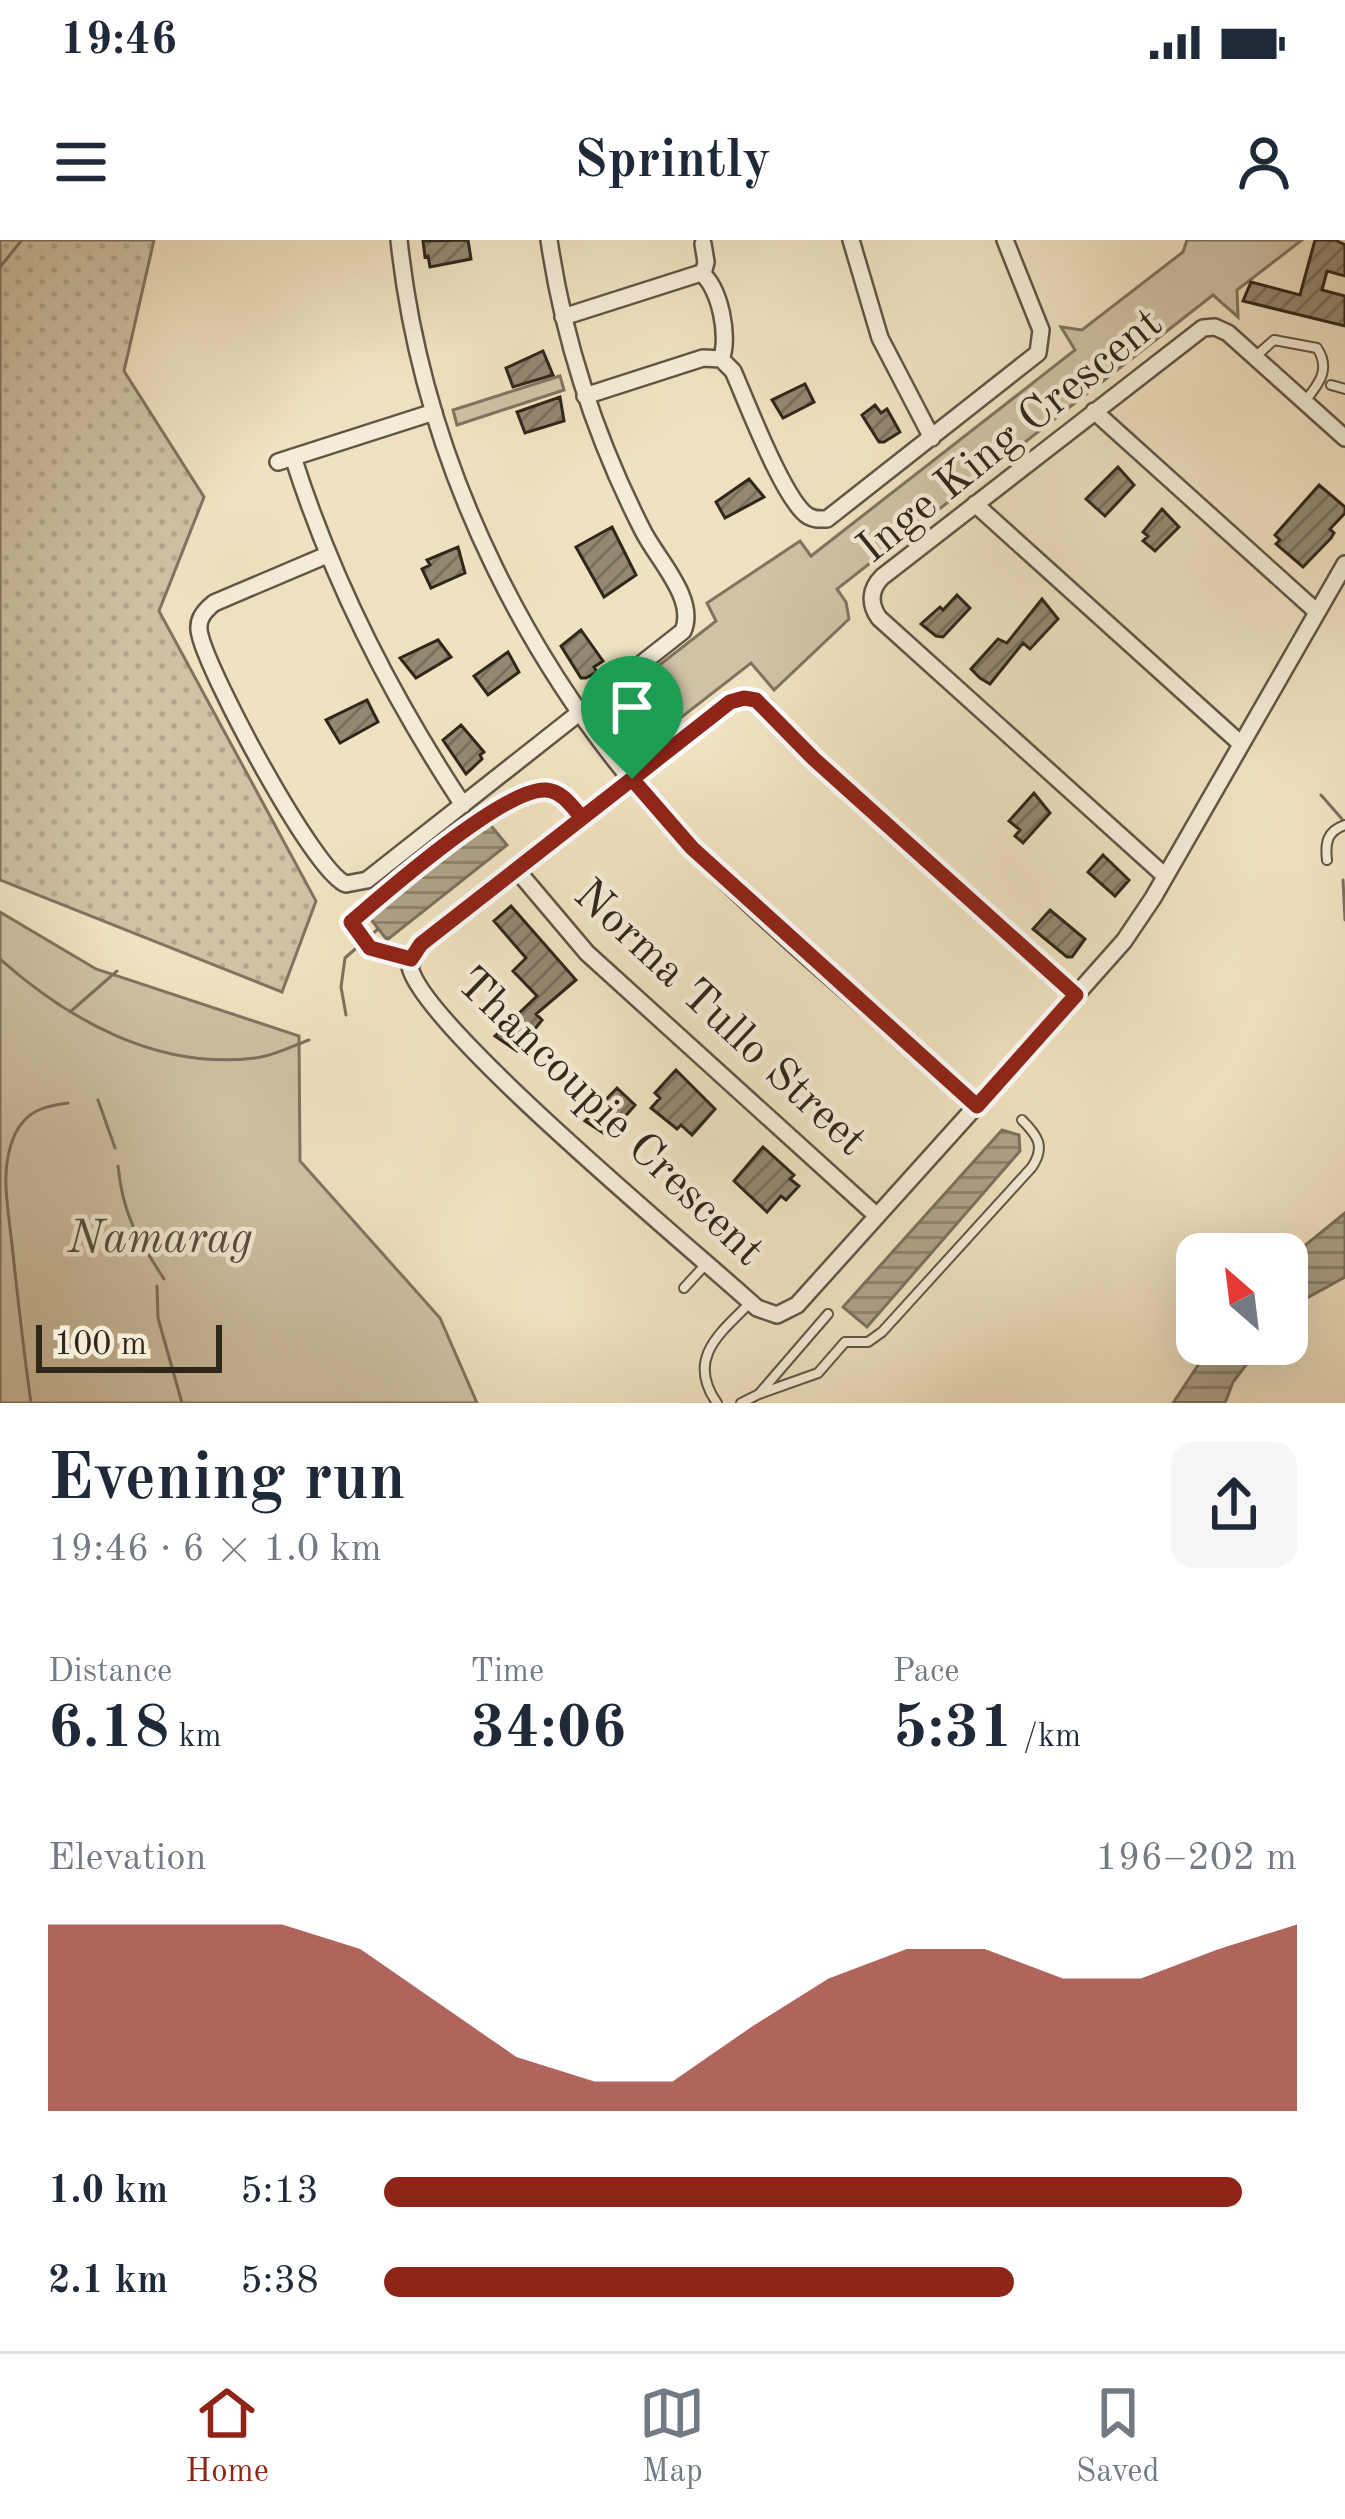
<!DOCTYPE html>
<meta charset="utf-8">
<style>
:root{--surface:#fff;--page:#f6f6f7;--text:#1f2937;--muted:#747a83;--line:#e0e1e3;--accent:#8f2418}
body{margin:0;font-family:"Old Standard TT",serif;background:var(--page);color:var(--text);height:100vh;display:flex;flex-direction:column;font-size:45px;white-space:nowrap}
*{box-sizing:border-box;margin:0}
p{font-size:39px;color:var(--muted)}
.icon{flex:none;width:66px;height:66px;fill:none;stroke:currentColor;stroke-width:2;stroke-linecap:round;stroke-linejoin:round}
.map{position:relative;height:1163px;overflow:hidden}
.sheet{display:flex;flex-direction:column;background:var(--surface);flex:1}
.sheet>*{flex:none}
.needle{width:78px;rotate:332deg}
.buttons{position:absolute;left:1176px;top:993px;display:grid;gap:24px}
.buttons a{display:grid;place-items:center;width:132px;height:132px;border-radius:24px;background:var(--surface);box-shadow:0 12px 48px #0002;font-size:60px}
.scale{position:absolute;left:36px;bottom:30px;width:186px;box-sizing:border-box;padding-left:12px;border:6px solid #30271b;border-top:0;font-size:33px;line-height:42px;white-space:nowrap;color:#30271b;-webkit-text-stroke:9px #f5ecd7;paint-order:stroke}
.pin{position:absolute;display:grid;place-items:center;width:102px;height:102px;color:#fff;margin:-123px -51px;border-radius:50% 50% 50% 0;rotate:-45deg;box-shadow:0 0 12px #0007}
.pin .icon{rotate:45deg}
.round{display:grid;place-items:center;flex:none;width:126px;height:126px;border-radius:24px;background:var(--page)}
.head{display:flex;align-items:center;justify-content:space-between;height:204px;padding:0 48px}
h1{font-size:66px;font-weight:700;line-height:90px}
.figures{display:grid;grid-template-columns:repeat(3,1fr);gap:18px;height:204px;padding:12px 48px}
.figures div{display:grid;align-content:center}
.figures b{font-size:60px;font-weight:700}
.figures small{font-size:33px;font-weight:400}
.figures p{font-size:33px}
.chart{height:336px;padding:24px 48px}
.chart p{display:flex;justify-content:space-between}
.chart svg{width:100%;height:216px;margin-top:12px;fill:var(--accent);opacity:.7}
ul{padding:0 48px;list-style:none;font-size:39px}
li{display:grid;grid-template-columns:192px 144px 1fr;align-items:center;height:90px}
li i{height:30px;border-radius:15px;background:var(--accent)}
.status{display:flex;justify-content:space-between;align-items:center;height:84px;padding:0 60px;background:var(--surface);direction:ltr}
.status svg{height:33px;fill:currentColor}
header{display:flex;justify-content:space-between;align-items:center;height:156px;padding:0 48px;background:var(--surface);font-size:54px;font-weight:700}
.tab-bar{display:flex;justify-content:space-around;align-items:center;height:168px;border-top:3px solid var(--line);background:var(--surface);font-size:33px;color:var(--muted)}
.tab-bar a{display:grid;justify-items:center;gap:6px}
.tab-bar .selected{color:var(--accent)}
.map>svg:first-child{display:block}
.grass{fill:url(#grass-dots);stroke:#807460;stroke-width:3}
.park{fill:#cfc2a5;stroke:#807460;stroke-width:3}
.water{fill:url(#water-rules);stroke:#7c715d;stroke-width:3}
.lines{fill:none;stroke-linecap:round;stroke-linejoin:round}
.stream{stroke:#7c715d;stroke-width:3}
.building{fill:url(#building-hatch);stroke:#30271b;stroke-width:3}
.lane-casing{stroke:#605644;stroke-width:12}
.street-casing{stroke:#605644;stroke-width:20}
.lane{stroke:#f5ecd7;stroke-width:8}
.street{stroke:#f5ecd7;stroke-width:15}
.route-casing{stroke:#fff;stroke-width:24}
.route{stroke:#8f2418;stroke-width:15}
.labels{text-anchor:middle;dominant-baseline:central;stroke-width:9;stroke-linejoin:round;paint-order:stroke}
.street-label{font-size:45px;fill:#30271b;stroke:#f5ecd7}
.park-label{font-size:45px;font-style:italic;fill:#584e3e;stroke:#f5ecd7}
</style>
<div class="status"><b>19:46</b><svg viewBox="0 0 49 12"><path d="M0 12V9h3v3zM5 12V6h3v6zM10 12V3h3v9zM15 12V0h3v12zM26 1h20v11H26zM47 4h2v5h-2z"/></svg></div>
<header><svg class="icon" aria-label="menu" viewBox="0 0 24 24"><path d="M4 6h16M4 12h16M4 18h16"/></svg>Sprintly<svg class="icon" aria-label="person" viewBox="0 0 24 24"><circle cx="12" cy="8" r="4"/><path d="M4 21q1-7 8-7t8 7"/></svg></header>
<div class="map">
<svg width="1345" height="1163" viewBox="0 0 1345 1163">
<defs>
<pattern id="grass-dots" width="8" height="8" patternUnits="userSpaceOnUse" patternTransform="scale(3)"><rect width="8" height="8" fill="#cfc2a5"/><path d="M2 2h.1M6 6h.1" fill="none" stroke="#b2a78d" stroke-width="1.8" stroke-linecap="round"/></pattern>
<pattern id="water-rules" width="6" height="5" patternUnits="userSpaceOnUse" patternTransform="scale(3)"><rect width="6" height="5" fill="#afa289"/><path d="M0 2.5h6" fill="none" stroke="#8f846f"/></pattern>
<pattern id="building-hatch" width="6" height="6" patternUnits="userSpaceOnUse" patternTransform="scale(3)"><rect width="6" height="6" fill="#948871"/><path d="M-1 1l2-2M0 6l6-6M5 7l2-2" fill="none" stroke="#796f5c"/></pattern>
</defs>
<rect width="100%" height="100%" fill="#f0e2c1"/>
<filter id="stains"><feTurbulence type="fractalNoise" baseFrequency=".00167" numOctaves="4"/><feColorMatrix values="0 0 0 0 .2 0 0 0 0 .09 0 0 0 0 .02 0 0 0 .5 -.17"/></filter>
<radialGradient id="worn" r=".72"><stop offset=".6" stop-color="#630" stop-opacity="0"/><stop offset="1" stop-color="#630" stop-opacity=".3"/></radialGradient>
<path class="grass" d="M0,0H154L124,131L204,257L159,371L316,661L282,752L0,640Z"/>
<path class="park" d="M1187,0H1302L1237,50L1238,77L1213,55L837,349L846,362L849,379L774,450L751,423L629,518L594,476L716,381L707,363L800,301L811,316L1075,110L1061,87L1082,90L1183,12Z
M560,136L564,150L457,185L453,170Z
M0,672L96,729L299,796L300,921L440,1078L477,1163H0Z"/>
<path class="water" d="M488,582L507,605L387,700L369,677Z
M1002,890L1019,895L1020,911L867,1087L843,1067Z
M1345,973V1037L1287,1069V1020Z
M1212,1104H1262L1233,1142L1225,1163H1173Z"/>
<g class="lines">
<path class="stream" d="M0,27L22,0
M1321,555L1342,579
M1343,640L1345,680
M0,719C71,782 159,830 255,818C273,816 292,806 309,800
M70,772L117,731
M346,775L341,747L345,718L378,689
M98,860L115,908
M118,926C123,977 139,1000 164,1039
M157,1046L158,1078L182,1163
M31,1163C23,1107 17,1051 11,996C7,961 0,927 15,894C26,871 44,866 68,863"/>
</g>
<path class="building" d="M468,0L471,19L430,27L428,16L425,17L423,1Z
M1315,0H1335L1345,5V36L1327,31L1322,50L1345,56V86L1243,61L1251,42L1300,55Z
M543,111L553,135L513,147L506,128Z
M805,144L814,162L783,178L772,160Z
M560,157L564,181L525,193L517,172Z
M875,165L881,173L887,169L900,192L884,202H879L862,175Z
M1118,227L1134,245L1105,276L1086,259Z
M749,239L764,257L725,278L716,262Z
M1319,245L1345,267V273L1330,289L1334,293L1331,298L1303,327L1276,304L1280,300L1275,295Z
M1162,269L1179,287L1155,311L1143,301L1148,296L1143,292Z
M612,287L636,335L604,357L576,307Z
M458,307L465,333L431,348L422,329L430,325L427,320Z
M957,355L970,368L943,397L936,396L921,384L940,367L943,370Z
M1042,359L1058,379L1030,409L1023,403L990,444L980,438L971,429L998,399L1007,403Z
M581,390L603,421L594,427L597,432L586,438H581L561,406Z
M438,400L451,417L416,438L400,418Z
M508,412L519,432L488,455L474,436Z
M367,460L378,482L340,503L326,480Z
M461,485L484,512L480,515L482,519L466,534L443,500Z
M1034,553L1050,573L1023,603L1015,596L1020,590L1009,581Z
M1103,615L1129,640L1115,656L1088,632Z
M511,666L576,740L536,774L542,780L517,811L495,796L537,756L513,731L526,718L494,681Z
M1050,670L1085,699L1072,717H1067L1033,689Z
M676,830L715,869L692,895L681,885L677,889L651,868L660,858L655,853Z
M617,848L635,865L608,896L585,881Z
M763,907L794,935L790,939L799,946L786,960L781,956L767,972L734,941Z"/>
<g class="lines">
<g class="lane-casing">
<path id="lane" d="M1256,116L1274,100L1317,108C1331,129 1319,144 1305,161
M1331,145L1345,149
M1327,620C1325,603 1327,591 1345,585
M411,719L370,708L351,683C382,656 517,538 554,551C565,555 574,568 581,577
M684,1048L706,1024
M759,1154L818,1133L845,1102H868L882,1092L1032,927C1046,906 1037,895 1022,880
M717,1163C686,1119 719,1094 750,1063
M741,1163L759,1154L828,1074"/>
</g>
<g class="street-casing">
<path id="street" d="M399,0C423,227 533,445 692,608C781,699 882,780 977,865
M851,0L880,98L932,198
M703,34L706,22L703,4
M563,77L701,33C720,47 730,98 721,119
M585,156L703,118L721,119L733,131C746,160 784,261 808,276C816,280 819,279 827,279L1038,113L1041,90L1005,0
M1094,171L1317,372
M293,217C333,343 391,456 463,565
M278,222L434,172
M975,264L1241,504
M327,315L214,363C203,372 196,381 200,395C209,435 314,632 346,644L367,640L683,391C697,359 657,319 643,291C596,199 564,102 549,0
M749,458L764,465L814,519L1076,755L797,1065L777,1075L757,1068C697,1013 423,787 410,727L419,705L728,464Z
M516,629L587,713L877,976
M1165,636L879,378C869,364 870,349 882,337L1203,88L1215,87L1228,93L1345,198
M1076,755L1124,701L1153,658L1345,324"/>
</g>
<use href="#lane" class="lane"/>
<use href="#street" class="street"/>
</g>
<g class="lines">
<g class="route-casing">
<path id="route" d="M632,539L421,704L411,719L370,708L351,682C385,653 505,547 546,550C562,551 572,566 582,578L632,539L692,608L977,866L1076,755L814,519L756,460L744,458L730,462L632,539"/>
</g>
<use href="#route" class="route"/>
</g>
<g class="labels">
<g class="street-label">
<text transform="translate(1011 197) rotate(-39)">Inge King Crescent</text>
<text transform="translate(719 779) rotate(43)">Norma Tullo Street</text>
<text transform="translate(609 878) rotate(44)">Thancoupie Crescent</text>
</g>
<g class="park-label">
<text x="160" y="1000">Namarag</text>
</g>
</g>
<rect width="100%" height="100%" filter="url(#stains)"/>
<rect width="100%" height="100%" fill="url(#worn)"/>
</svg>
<div class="buttons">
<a><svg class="needle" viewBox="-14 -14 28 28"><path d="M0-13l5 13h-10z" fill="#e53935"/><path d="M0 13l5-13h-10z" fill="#747a83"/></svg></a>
</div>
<div class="scale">100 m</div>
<div class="pin" style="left:632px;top:539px;background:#1e9e55"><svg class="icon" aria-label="arrive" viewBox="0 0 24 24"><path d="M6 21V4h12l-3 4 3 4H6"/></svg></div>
</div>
<section class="sheet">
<div class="head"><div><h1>Evening run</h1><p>19:46 · 6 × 1.0 km</p></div><a class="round"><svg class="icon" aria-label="share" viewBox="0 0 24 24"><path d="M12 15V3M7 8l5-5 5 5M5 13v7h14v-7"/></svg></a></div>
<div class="figures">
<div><p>Distance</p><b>6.18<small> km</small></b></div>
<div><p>Time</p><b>34:06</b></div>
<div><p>Pace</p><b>5:31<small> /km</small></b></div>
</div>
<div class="chart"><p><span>Elevation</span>196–202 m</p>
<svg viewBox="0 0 160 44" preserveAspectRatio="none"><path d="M0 44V6L10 6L20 6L30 6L40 11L50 22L60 33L70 38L80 38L90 27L100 17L110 11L120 11L130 17L140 17L150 11L160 6V44z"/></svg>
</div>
<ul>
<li><b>1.0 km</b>5:13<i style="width:94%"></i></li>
<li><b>2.1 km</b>5:38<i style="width:69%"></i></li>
</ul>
</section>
<nav class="tab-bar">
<a class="selected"><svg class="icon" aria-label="home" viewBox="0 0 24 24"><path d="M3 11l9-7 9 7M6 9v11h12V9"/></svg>Home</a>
<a><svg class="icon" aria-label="map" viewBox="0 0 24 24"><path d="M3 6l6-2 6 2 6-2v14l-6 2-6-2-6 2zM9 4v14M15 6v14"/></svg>Map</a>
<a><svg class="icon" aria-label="saved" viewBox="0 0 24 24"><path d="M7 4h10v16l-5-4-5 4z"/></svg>Saved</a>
</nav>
